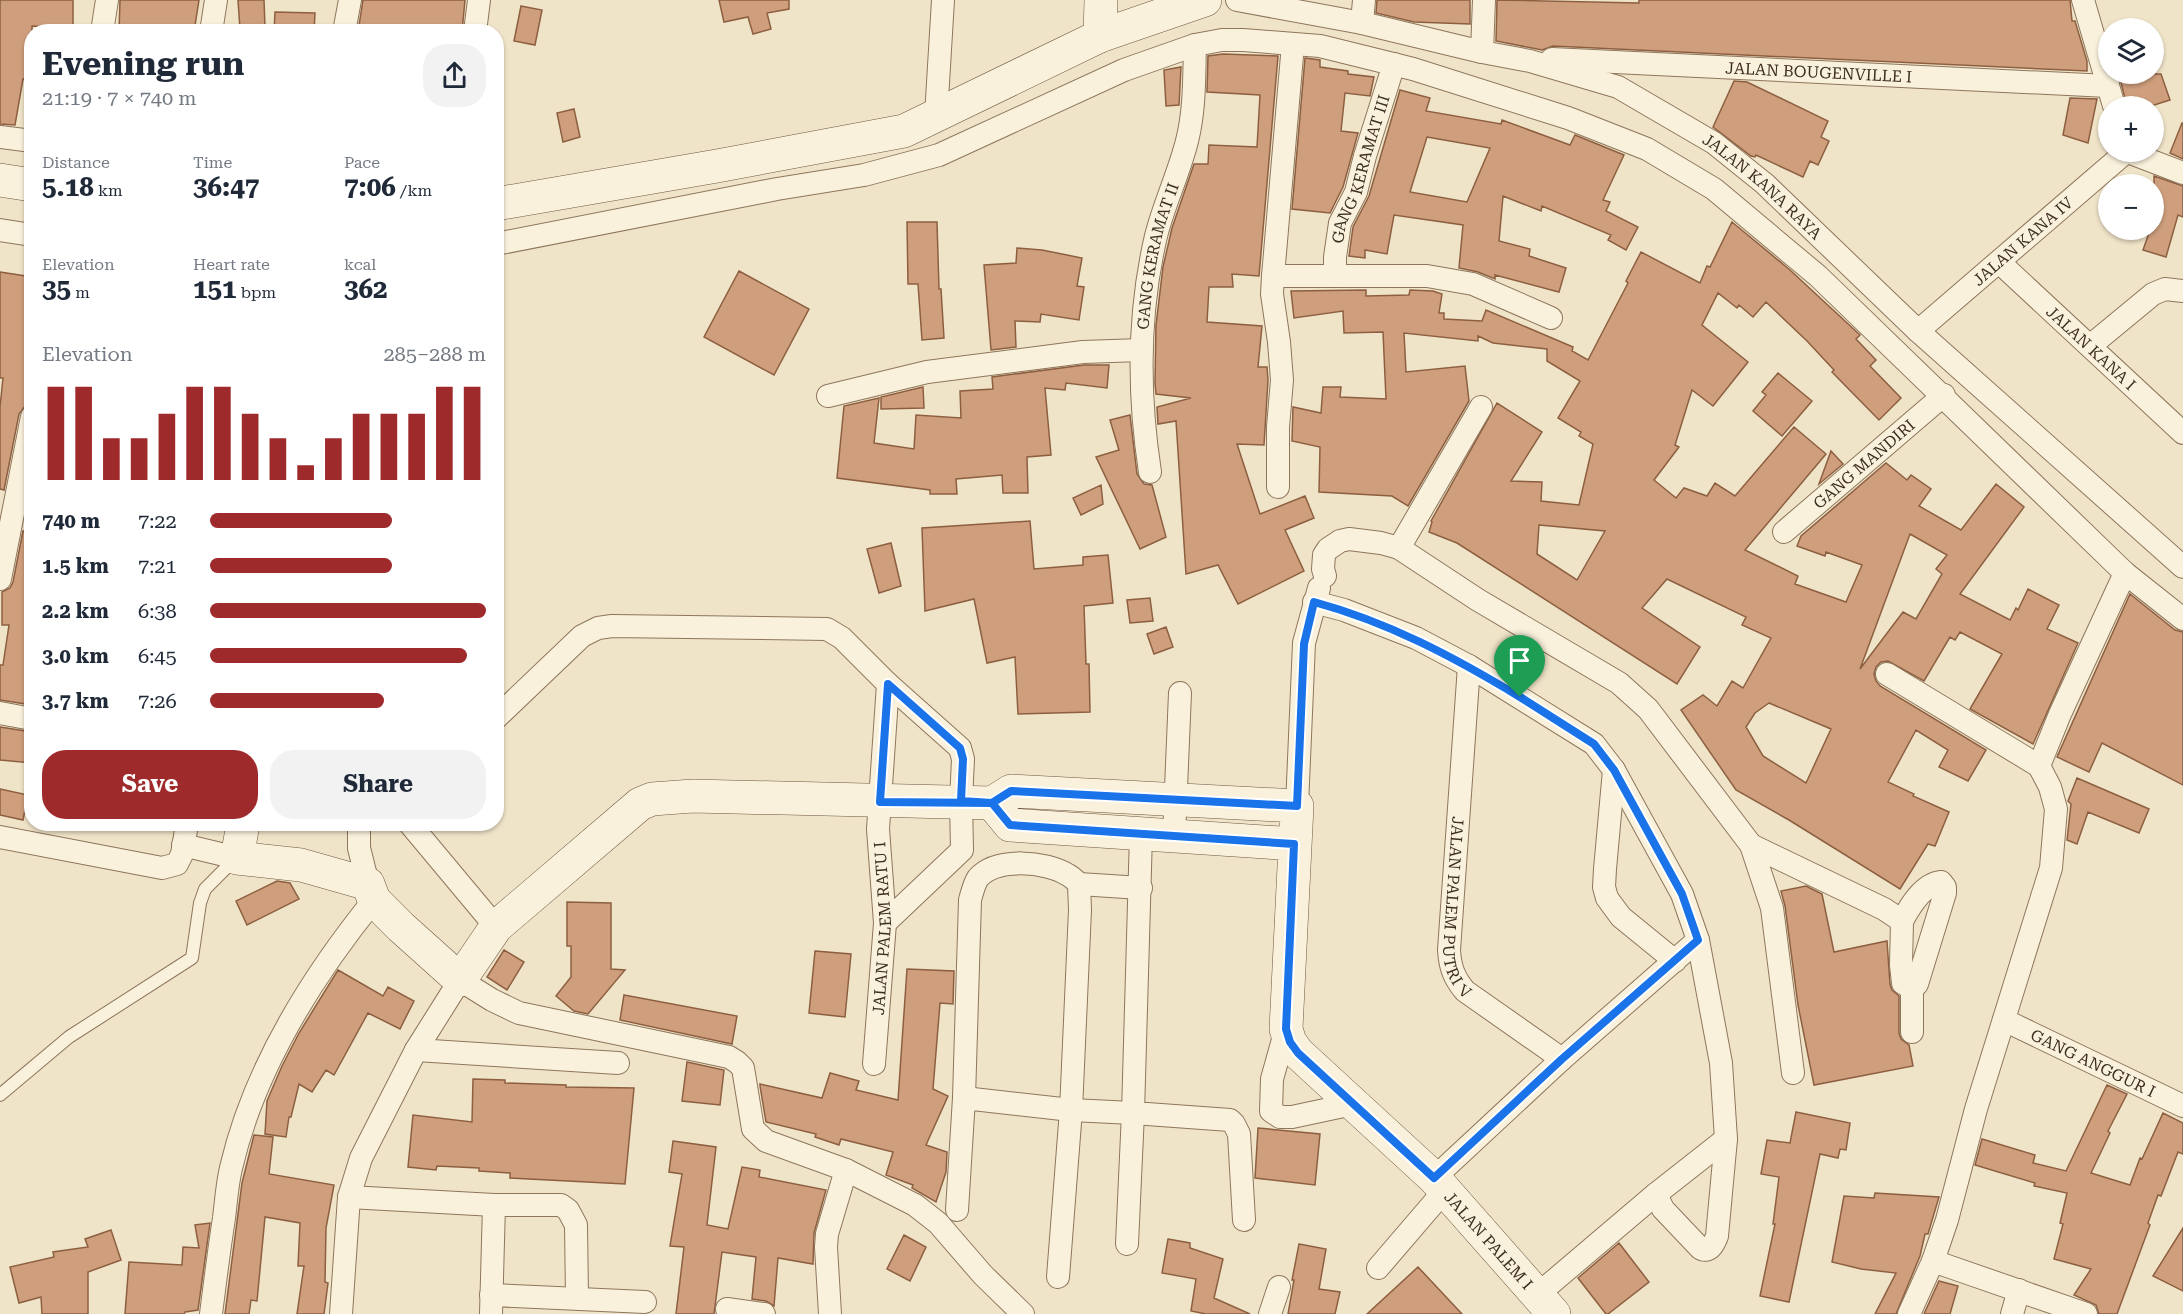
<!DOCTYPE html>
<meta charset="utf-8">
<style>
:root{--surface:#fff;--page:#f2f2f3;--text:#1f2937;--muted:#747a83;--accent:#9e2a2b}
body{margin:0;font-family:"Roboto Serif",serif;background:var(--page);color:var(--text);height:100vh;display:flex;flex-direction:column;font-size:22px;white-space:nowrap}
*{box-sizing:border-box;margin:0}
p{font-size:20px;color:var(--muted)}
.icon{flex:none;width:33px;height:33px;fill:none;stroke:currentColor;stroke-width:2;stroke-linecap:round;stroke-linejoin:round}
.map{position:relative;flex:1;overflow:hidden}
.side{position:absolute;left:24px;top:24px;width:480px;height:807px;display:flex;flex-direction:column;background:var(--surface);border-radius:24px;box-shadow:0 2px 4px #0004}
.side>*{flex:none}
.fabs{position:absolute;left:2098px;top:18px;display:grid;gap:12px}
.fabs a{display:grid;place-items:center;width:66px;height:66px;border-radius:50%;background:var(--surface);box-shadow:0 2px 4px #0004;font-size:30px}
.pin{position:absolute;display:grid;place-items:center;width:51px;height:51px;color:#fff;margin:-62px -26px;border-radius:50% 50% 50% 0;rotate:-45deg;box-shadow:0 0 6px #0007}
.pin .icon{rotate:45deg}
.round{display:grid;place-items:center;flex:none;width:63px;height:63px;border-radius:24px;background:var(--page)}
.headline{display:flex;align-items:center;justify-content:space-between;height:102px;padding:0 18px}
h1{font-size:33px;font-weight:700;line-height:45px}
.stats{display:grid;grid-template-columns:repeat(3,1fr);gap:9px;height:102px;padding:6px 18px}
.stats div{display:grid;align-content:center}
.stats b{font-size:26px;font-weight:700}
.stats small{font-size:16px;font-weight:400}
.stats p{font-size:16px}
.chart{height:168px;padding:12px 18px}
.chart p{display:flex;justify-content:space-between}
.chart svg{width:100%;height:108px;margin-top:6px;stroke:var(--accent);stroke-width:6}
.cta{display:flex;gap:12px;margin-top:auto;padding:12px 18px}
.cta a{flex:1;height:69px;border-radius:24px;background:var(--accent);color:#fff;font-size:24px;font-weight:700;line-height:69px;text-align:center}
.cta a+a{background:var(--page);color:var(--text)}
ul{padding:0 18px;list-style:none;font-size:20px}
li{display:grid;grid-template-columns:96px 72px 1fr;align-items:center;height:45px}
li i{height:15px;border-radius:8px;background:var(--accent)}
.map>svg:first-child{display:block}
.building{fill:#cf9f7d;stroke:#8d5f41;stroke-width:1.5;fill-rule:evenodd}
.lines{fill:none;stroke-linecap:round;stroke-linejoin:round}
.lane-casing{stroke:#8d765c;stroke-width:14}
.street-casing{stroke:#8d765c;stroke-width:24}
.secondary-casing{stroke:#6f573f;stroke-width:34}
.lane{stroke:#faf1dc;stroke-width:12}
.street{stroke:#faf1dc;stroke-width:22}
.secondary{stroke:#faf1dc;stroke-width:33}
.route-casing{stroke:#fff;stroke-width:12}
.route{stroke:#1a73e8;stroke-width:8}
.labels{text-anchor:middle;dominant-baseline:central;stroke-width:6;stroke-linejoin:round;paint-order:stroke}
.street-label{font-size:16px;fill:#3d2e20;stroke:#f7eed8}
</style>
<div class="map">
<svg width="2183" height="1314" viewBox="0 0 2183 1314">
<rect width="100%" height="100%" fill="#f0e4c8"/>
<path class="building" d="M0,0H73V28L32,26V81L23,79L15,125L0,124Z
M120,0H199L194,32H119Z
M238,0H264L265,27L240,29Z
M363,0H465L462,32H358Z
M719,0H789V9L767,13L771,29L753,34L748,17L724,22Z
M1377,0H1470V24L1414,22L1376,13Z
M1497,0L1639,3V0H2070L2072,21H2075L2087,61V71L1553,46L1542,50L1496,41Z
M521,6L542,10L535,45L514,41Z
M275,12L315,13L314,32H274Z
M1223,54L1278,56L1259,276L1232,274L1233,287H1209L1207,322L1262,326L1258,367H1267L1268,380L1264,445L1237,444L1260,514L1305,496L1314,518L1285,530L1304,571L1238,604L1218,565L1186,574L1176,421L1158,424L1157,407L1191,398L1156,394L1155,383L1156,325L1163,267L1172,228L1194,164H1208L1209,145L1257,147L1260,95L1207,92L1208,56Z
M1305,58L1320,60V67L1348,71V74L1374,77L1370,96L1345,93L1341,131L1358,133L1343,187L1330,213L1292,209Z
M1181,67L1179,105L1166,106L1164,70Z
M2137,74H2161L2170,100L2151,106H2127L2120,79Z
M1734,81L1747,82L1828,121L1821,137L1829,141L1818,165L1810,161L1803,177L1756,155L1755,157L1751,156L1713,127Z
M1400,90L1430,98L1426,111L1501,124L1502,120L1570,145L1575,135L1624,155L1603,200L1610,202L1606,211L1638,227L1626,250L1608,240L1611,235L1542,206L1541,211L1503,196L1499,241L1530,249L1529,256L1566,268L1559,292L1495,275V279L1478,272L1459,268L1463,225L1394,215L1387,254L1365,250V258L1349,256L1353,227L1369,196ZM1427,137L1490,148L1467,202L1410,192Z
M2070,98L2097,99L2088,143L2063,135Z
M574,109L580,137L563,142L557,113Z
M2182,123H2183V159L2170,153Z
M2154,176L2183,186V217L2178,215L2166,257L2143,250L2150,230H2154Z
M907,222H937L939,289H941L944,338L922,340L918,284H908Z
M1732,222L1790,270L1860,335L1856,339L1876,360L1870,366L1901,398L1879,420L1832,372L1834,370L1807,341L1766,302L1753,317L1739,305L1737,308L1718,293L1702,325L1748,362L1713,406L1692,390L1675,445L1679,447L1654,480L1676,498L1684,488L1707,496L1715,483L1735,496L1794,427L1826,454L1745,550L1798,576L1795,584L1846,602L1862,565L1826,552L1825,556L1797,546L1801,536L1886,463L1907,480L1911,475L1931,489L1919,506L1961,530L1996,484L2024,507L1960,594L2010,620L2016,608L2018,610L2028,589L2059,605L2047,629L2078,643L2033,744L1970,709L2002,654L1960,632L1955,640L1950,637L1924,681L1888,661L1881,662L1876,667L1874,674L1876,681L1880,686L1986,750L1968,781L1939,767L1948,750L1916,730L1888,782L1914,794L1913,796L1949,812L1935,846L1928,844L1900,889L1789,820L1736,790L1681,710L1703,695L1717,706L1732,681L1743,688L1771,638L1742,625L1746,617L1667,579L1642,608L1700,647L1677,684L1457,543L1429,532L1432,522L1431,521L1497,403L1542,432L1511,481L1542,482L1541,501L1579,505L1593,444L1579,436L1581,432L1558,418L1580,381L1547,361V349L1493,343L1478,336V341L1404,333L1406,372L1465,366L1469,401L1408,506L1392,496L1319,492L1320,447L1292,441L1293,407L1321,413L1323,387H1341L1340,397L1386,399L1383,332L1344,333L1343,311L1294,318L1291,291L1366,290V296L1409,295L1410,290L1433,291L1442,294L1439,313H1444V319L1482,321L1486,310L1573,347L1572,351L1588,360L1628,283L1626,281L1641,252L1700,283L1707,266L1710,267ZM1539,525L1605,531L1577,580L1537,554ZM1910,534L1947,555L1936,569L1942,574L1916,619L1903,612L1860,669ZM1769,703L1831,729L1806,783L1763,756L1746,727L1755,713Z
M1017,248L1042,250L1082,258L1077,286L1084,287L1079,320L1041,314L1040,322L1015,321L1016,347L991,350L984,265L1016,263Z
M739,271L809,309L774,375L704,337Z
M0,272L32,277V361L26,405L19,414L4,490L0,489V407L3,378H0Z
M1084,365H1109L1107,388L1066,383L1065,390L1045,388L1051,455L1027,457L1028,493H1003L1002,475L956,479L957,494H930V490L837,478L844,406L879,398L874,443L914,449L916,415L961,418L960,391L993,389L992,377Z
M1778,373L1812,401L1782,436L1753,411L1766,395L1762,392Z
M923,387L924,408L881,409V397Z
M1130,415L1137,474L1144,484L1152,485L1166,537L1140,549L1096,457L1119,450L1110,420Z
M1831,451L1843,464L1819,484Z
M1101,485L1103,504L1081,515L1073,498Z
M1030,521L1034,569L1083,565V557L1108,555L1113,603L1084,606L1086,664H1089L1090,712L1018,714L1015,657L987,663L974,599L925,611L922,528Z
M23,531L32,533V705L0,700V665H3L9,625H2V592L10,588L13,582Z
M891,543L901,586L879,593L867,549Z
M2130,594L2175,630L2183,632V785L2102,743L2089,772L2057,757Z
M1150,598L1153,621L1130,623L1127,600Z
M1166,627L1173,647L1154,654L1147,634Z
M0,727L32,732V763L0,760Z
M2077,778L2149,809L2139,833L2088,812L2077,844L2067,840L2071,804L2068,801Z
M0,789L28,795L23,820L0,815Z
M277,881L290,883L299,899L247,925L236,901Z
M1806,886L1822,894L1834,952L1887,941L1890,984L1892,990L1899,996V1033L1901,1039L1909,1045L1913,1066L1814,1085L1798,1005L1785,906L1781,891Z
M567,902L611,903V969L625,970L588,1014L574,1011L556,996L571,977V946H567Z
M504,950L524,962L507,990L487,977Z
M815,951L851,954L845,1017L809,1013Z
M907,969L954,971L953,1004L940,1003L933,1089L948,1096L926,1145L947,1152L946,1172L936,1202L912,1188L913,1185L886,1175L893,1152L841,1139L839,1145L815,1137L816,1134L766,1122L760,1086V1084L822,1098L830,1073L859,1081L856,1090L898,1100Z
M338,970L383,996L388,987L414,1001L400,1029L368,1013L334,1075L326,1070L312,1092L299,1084L291,1117H289L286,1137L265,1134L267,1101L282,1066L299,1033Z
M624,995L737,1016L732,1044L620,1020Z
M687,1062L724,1070L720,1105L682,1101Z
M473,1079L505,1080V1083L566,1085V1087L634,1088L625,1184L510,1178V1173L479,1171V1168L437,1166L436,1170L408,1167L413,1115L472,1122Z
M2107,1085L2127,1094L2108,1131L2110,1133L2091,1173L2130,1185L2140,1158L2142,1159L2163,1113L2183,1123V1154L2178,1152L2161,1196L2158,1195L2148,1223L2150,1225L2117,1314H2099L2096,1305L2074,1295L2091,1269L2054,1259L2063,1224L2060,1223L2067,1193L2034,1186L2035,1183L1975,1165L1982,1139L2035,1155L2033,1163L2066,1171Z
M1796,1112L1850,1123L1846,1150L1840,1149L1838,1158L1820,1154L1789,1302L1760,1296L1775,1224H1773L1779,1177L1761,1174L1767,1140L1790,1143Z
M1258,1128L1320,1134L1315,1185L1255,1178Z
M254,1135L273,1137L269,1174L334,1185L326,1228L325,1282L328,1283L324,1314H297L304,1266H298L300,1223L265,1217L257,1301L251,1300L249,1314H225L242,1183Z
M673,1141L716,1147L707,1225L728,1229L742,1167L760,1170L759,1177L826,1190L814,1233L813,1264L778,1258L774,1306L766,1301L752,1299L756,1257L722,1252L714,1314H676L684,1247L670,1246L682,1174L669,1172Z
M1875,1193L1939,1197L1928,1234H1925L1920,1256L1896,1314H1875L1896,1273L1861,1269L1832,1262L1844,1196L1874,1198Z
M210,1223L198,1310L185,1312L184,1314H125L129,1262L182,1265L183,1247L199,1248L195,1225Z
M2183,1228V1291L2153,1276Z
M111,1230L121,1260L88,1272V1314H42L41,1297L19,1303L10,1267L54,1257L53,1252L88,1247L85,1239Z
M904,1235L926,1247L910,1281L887,1269Z
M1168,1239L1190,1243V1248L1223,1259L1214,1298L1250,1314H1206L1191,1311L1196,1279L1162,1273Z
M1619,1243L1649,1282L1608,1314H1606L1578,1278Z
M1299,1244L1326,1249L1319,1289L1340,1292L1335,1314H1288L1294,1280H1292Z
M1418,1267L1462,1314H1367Z
M1939,1281L1958,1286L1950,1314H1924Z"/>
<g class="lines">
<g class="lane-casing">
<path id="lane" d="M0,1095L69,1037L192,958L200,903L205,889L235,859"/>
</g>
<g class="street-casing">
<g id="street">
<path id="s1" d="M1237,0L1362,23L1482,52L1530,61L1618,87L1714,143L1765,184L1918,331L2183,567"/>
<path d="M2083,0L2114,106"/>
<path d="M1362,23L1364,0"/>
<path d="M102,32L107,0"/>
<path d="M211,32L216,0"/>
<path d="M344,32L350,0"/>
<path d="M475,32L479,0"/>
<path d="M1482,52L1484,0"/>
<path id="s2" d="M1552,59L2108,86"/>
<path d="M936,116L943,0"/>
<path d="M0,137L32,141"/>
<path d="M2128,152L2183,173"/>
<path d="M0,230L32,235"/>
<path d="M496,244L777,189L864,175L939,155L1124,70L1195,45L1222,40H1243L1320,46L1413,69L1568,118L1647,149L1714,189L1818,276L2125,573L2183,619"/>
<path id="s3" d="M1999,262L2183,433"/>
<path d="M1273,276H1427L1473,284L1551,318"/>
<path id="s4" d="M1335,276V257L1340,223L1356,192L1365,156L1394,64"/>
<path id="s5" d="M1918,331L2126,152"/>
<path d="M2090,346L2153,294L2165,289L2183,291"/>
<path d="M828,396L927,372L1083,352L1141,350"/>
<path id="s6" d="M1150,472C1138,394 1138,313 1156,236C1164,204 1179,173 1187,141C1195,109 1194,78 1195,45"/>
<path d="M1278,487V427L1282,380L1279,342L1272,294L1273,276L1293,44"/>
<path id="s7" d="M1784,532L1944,395"/>
<path d="M1399,548L1481,407"/>
<path d="M1325,576L1323,569L1324,555L1328,549L1340,541L1349,539L1381,543L1399,548L1478,600L1619,683L1648,709L1751,845L1772,908L1793,1073"/>
<path d="M0,579L32,417"/>
<path d="M1314,602L1344,610L1416,638L1469,666L1594,744L1614,770L1682,894L1698,940L1721,1063L1726,1139L1717,1236C1714,1244 1709,1254 1700,1248L1663,1209L1656,1194"/>
<path id="s8" d="M1469,666L1449,950C1450,967 1454,978 1465,991L1562,1059"/>
<path d="M1887,674L2039,766"/>
<path d="M0,713L32,719"/>
<path d="M496,718L582,636L598,628L612,626L827,629L842,638L888,684L960,748L963,759L961,801L962,850L885,923"/>
<path d="M1614,770L1605,869L1604,887L1607,898L1621,917L1675,961"/>
<path d="M1297,806L1304,643L1319,588"/>
<path d="M359,824V848L368,884"/>
<path d="M410,824L496,927"/>
<path d="M1141,834L1133,1113L1230,1120L1234,1124L1239,1134L1244,1220"/>
<path d="M1174,836L1180,693"/>
<path d="M0,837L162,868L177,864L182,854L187,824"/>
<path d="M183,845L237,858"/>
<path d="M1751,845L1884,909L1902,921C1910,906 1923,884 1941,882L1945,887V893L1917,984L1912,989"/>
<path d="M1079,884L1141,888"/>
<path d="M1902,921L1901,965L1903,983L1912,989V1032"/>
<path id="s9" d="M2004,1020L2183,1106"/>
<path d="M1286,1029L1272,1079L1271,1111L1280,1117H1292L1353,1104"/>
<path d="M416,1050L618,1063"/>
<path id="s10" d="M874,1064L885,923L878,829L888,684"/>
<path d="M964,1098L970,900C972,893 974,884 978,878C996,857 1046,861 1068,875C1072,877 1076,881 1079,884L1080,910L1071,1110L1058,1277"/>
<path d="M1434,1178L1562,1059L1698,940"/>
<path d="M349,1197L494,1205H561L568,1210L576,1225L577,1297"/>
<path d="M957,1210L964,1098L1071,1110L1133,1113L1127,1244"/>
<path d="M1933,1261L2086,1314"/>
<path d="M1378,1268L1444,1191"/>
<path d="M491,1295L645,1302"/>
<path d="M1537,1295L1656,1194L1726,1139"/>
<path d="M727,1309L764,1314"/>
<path d="M211,1314C215,1282 219,1250 224,1218C226,1202 227,1185 231,1168C254,1069 310,979 374,900"/>
<path d="M341,1314L349,1197L361,1158L416,1050L460,980L492,1000L519,1013L729,1057L737,1062L743,1068L753,1129L766,1141L846,1170L915,1205L938,1223L983,1275L1023,1314"/>
<path d="M491,1314L494,1205"/>
<path d="M830,1314L826,1247L827,1234L846,1170"/>
<path d="M1270,1314L1279,1287"/>
<path d="M1909,1314L1933,1261L1947,1220L1976,1109L2051,868L2056,809L2050,787L2039,766L2060,714L2125,573"/>
<path d="M2012,1314L2019,1290"/>
</g>
</g>
<g class="secondary-casing">
<g id="secondary">
<path d="M1100,36L1101,0"/>
<path d="M0,180L32,185"/>
<path d="M496,204L717,166L904,131L1100,36L1205,0"/>
<path d="M243,824L237,858L301,865L368,884L374,900L401,927L460,980L496,927L640,804L652,799L693,796L992,803"/>
<path id="s11" d="M1294,844L1010,825L992,803L1011,791L1297,806L1286,1029L1290,1042L1298,1053L1434,1178L1554,1314"/>
</g>
</g>
<use href="#lane" class="lane"/>
<use href="#street" class="street"/>
<use href="#secondary" class="secondary"/>
</g>
<g class="lines">
<g class="route-casing">
<path id="route" d="M1520,697C1454,657 1388,622 1314,602L1304,644L1297,806L1011,791L992,803L880,802L888,684L960,748L963,759L961,801L992,803L1010,825L1294,844L1286,1029L1290,1042L1298,1053L1434,1178L1562,1059L1698,940L1682,894L1614,770L1594,744L1520,697"/>
</g>
<use href="#route" class="route"/>
</g>
<g class="labels">
<g class="street-label">
<text stroke="none"><textPath href="#s2" startOffset="267">JALAN BOUGENVILLE I</textPath></text>
<text stroke="none"><textPath href="#s4" startOffset="111">GANG KERAMAT III</textPath></text>
<text stroke="none"><textPath href="#s1" startOffset="567">JALAN KANA RAYA</textPath></text>
<text stroke="none"><textPath href="#s5" startOffset="138">JALAN KANA IV</textPath></text>
<text stroke="none"><textPath href="#s6" startOffset="218">GANG KERAMAT II</textPath></text>
<text stroke="none"><textPath href="#s3" startOffset="126">JALAN KANA I</textPath></text>
<text stroke="none"><textPath href="#s7" startOffset="105">GANG MANDIRI</textPath></text>
<text stroke="none"><textPath href="#s8" startOffset="243">JALAN PALEM PUTRI V</textPath></text>
<text stroke="none"><textPath href="#s10" startOffset="136">JALAN PALEM RATU I</textPath></text>
<text stroke="none"><textPath href="#s9" startOffset="99">GANG ANGGUR I</textPath></text>
<text stroke="none"><textPath href="#s11" startOffset="1140">JALAN PALEM I</textPath></text>
</g>
</g>
</svg>
<div class="fabs">
<a><svg class="icon" aria-label="layers" viewBox="0 0 24 24"><path d="M12 4l9 5-9 5-9-5zM3 14l9 5 9-5"/></svg></a>
<a>+</a>
<a>−</a>
</div>
<div class="pin" style="left:1520px;top:697px;background:#1e9e55"><svg class="icon" aria-label="arrive" viewBox="0 0 24 24"><path d="M6 21V4h12l-3 4 3 4H6"/></svg></div>
<section class="side">
<div class="headline"><div><h1>Evening run</h1><p>21:19 · 7 × 740 m</p></div><a class="round"><svg class="icon" aria-label="share" viewBox="0 0 24 24"><path d="M12 15V3M7 8l5-5 5 5M5 13v7h14v-7"/></svg></a></div>
<div class="stats">
<div><p>Distance</p><b>5.18<small> km</small></b></div>
<div><p>Time</p><b>36:47</b></div>
<div><p>Pace</p><b>7:06<small> /km</small></b></div>
</div>
<div class="stats">
<div><p>Elevation</p><b>35<small> m</small></b></div>
<div><p>Heart rate</p><b>151<small> bpm</small></b></div>
<div><p>kcal</p><b>362</b></div>
</div>
<div class="chart"><p><span>Elevation</span>285–288 m</p>
<svg viewBox="0 0 160 44" preserveAspectRatio="none"><path d="M5 44V6M15 44V6M25 44V27M35 44V27M45 44V17M55 44V6M65 44V6M75 44V17M85 44V27M95 44V38M105 44V27M115 44V17M125 44V17M135 44V17M145 44V6M155 44V6"/></svg>
</div>
<ul>
<li><b>740 m</b>7:22<i style="width:66%"></i></li>
<li><b>1.5 km</b>7:21<i style="width:66%"></i></li>
<li><b>2.2 km</b>6:38<i style="width:100%"></i></li>
<li><b>3.0 km</b>6:45<i style="width:93%"></i></li>
<li><b>3.7 km</b>7:26<i style="width:63%"></i></li>
</ul>
<div class="cta"><a>Save</a><a>Share</a></div>
</section>
</div>
